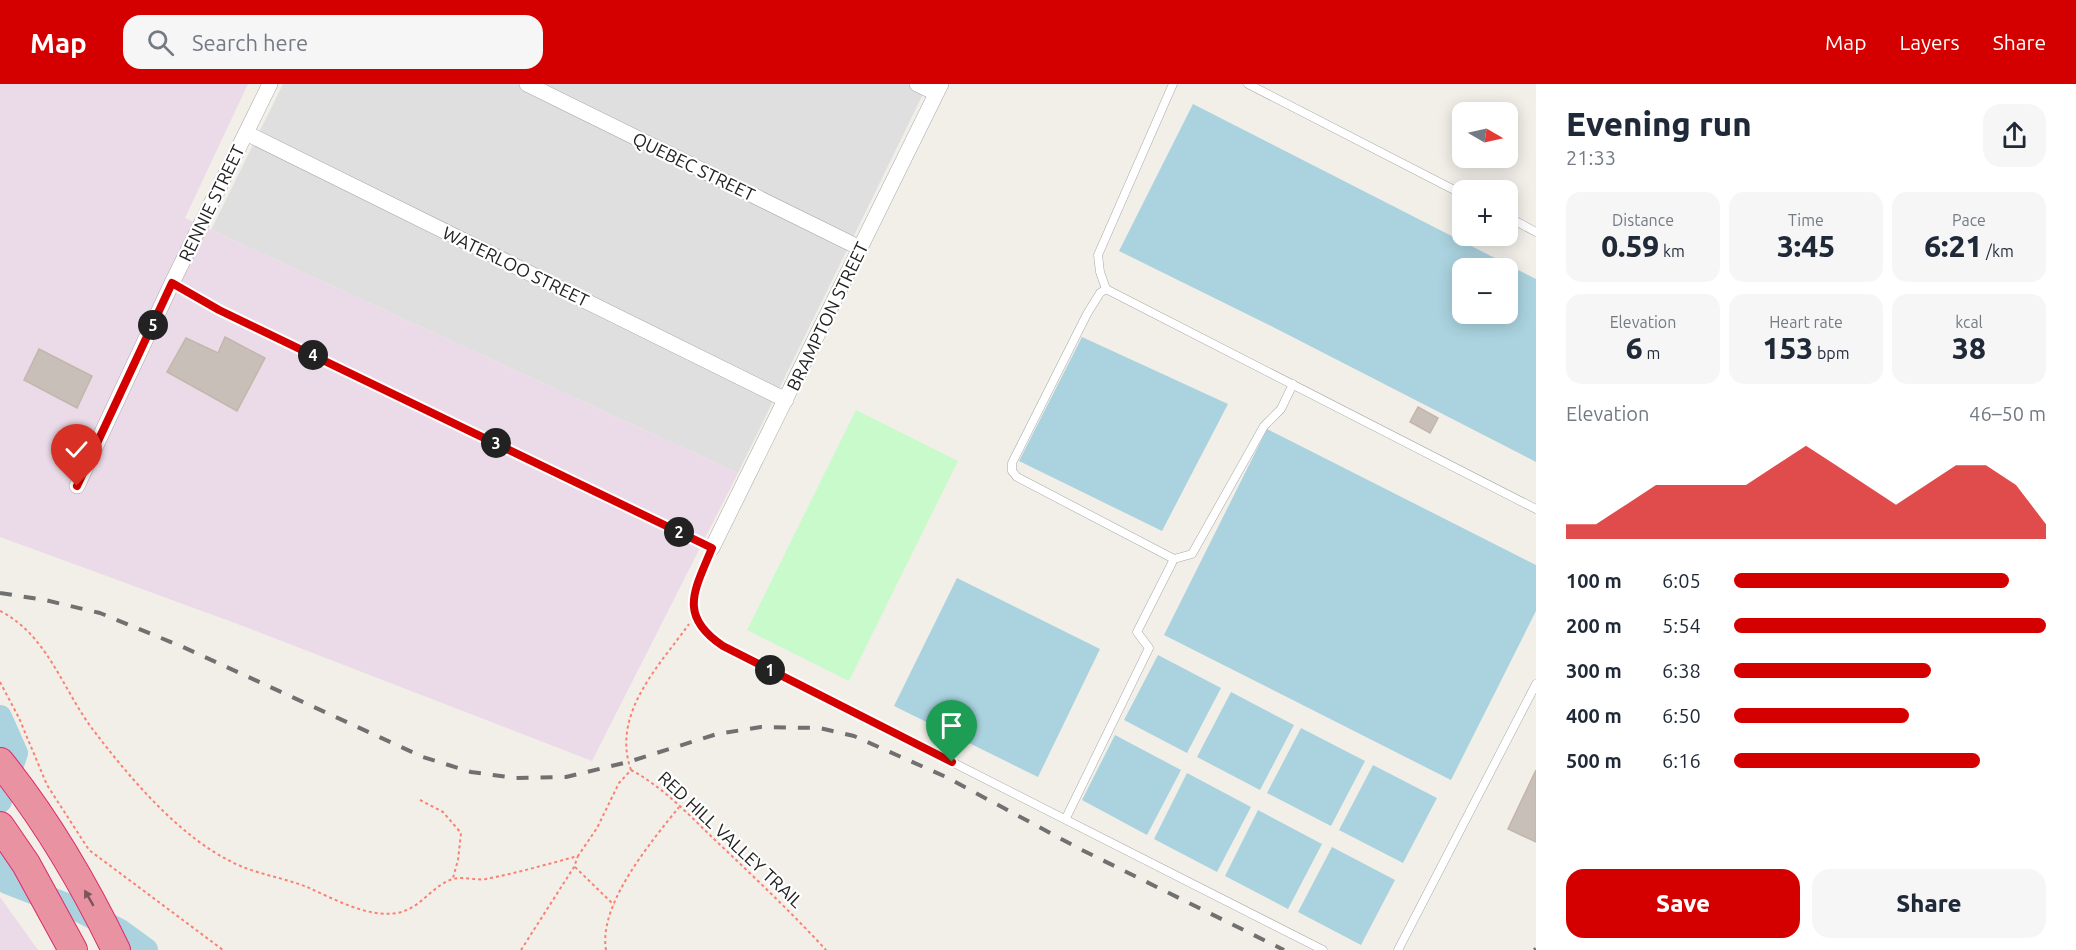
<!DOCTYPE html>
<meta charset="utf-8">
<style>
:root{--surface:#fff;--page:#f6f6f7;--text:#1f2937;--muted:#747a83;--accent:#d40000}
body{margin:0;font-family:Ubuntu,sans-serif;background:var(--page);color:var(--text);height:100vh;display:flex;flex-direction:column;font-size:22px;white-space:nowrap}
*{box-sizing:border-box;margin:0}
p{font-size:20px;color:var(--muted)}
.icon{flex:none;width:33px;height:33px;fill:none;stroke:currentColor;stroke-width:2;stroke-linecap:round;stroke-linejoin:round}
.map{position:relative;flex:1;overflow:hidden}
.sheet{display:flex;flex-direction:column;background:var(--surface);width:540px}
.sheet>*{flex:none}
.needle{width:39px;rotate:99deg}
.controls{position:absolute;left:1452px;top:18px;display:grid;gap:12px}
.controls a{display:grid;place-items:center;width:66px;height:66px;border-radius:12px;background:var(--surface);box-shadow:0 3px 15px #0003;font-size:30px}
.pin{position:absolute;display:grid;place-items:center;width:51px;height:51px;color:#fff;margin:-62px -26px;border-radius:50% 50% 50% 0;rotate:-45deg;box-shadow:0 0 6px #0007}
.pin .icon{rotate:45deg}
.km{position:absolute;width:30px;height:30px;margin:-15px;border-radius:50%;background:#222;color:#fff;font-size:16px;line-height:30px;text-align:center}
.round{display:grid;place-items:center;flex:none;width:63px;height:63px;border-radius:18px;background:var(--page)}
.headline{display:flex;align-items:center;justify-content:space-between;height:102px;padding:0 30px}
h1{font-size:33px;font-weight:800;line-height:45px}
.figures{display:grid;grid-template-columns:repeat(3,1fr);gap:9px;height:102px;padding:6px 30px}
.figures div{display:grid;align-content:center;border-radius:15px;background:var(--page);text-align:center}
.figures b{font-size:30px;font-weight:800}
.figures small{font-size:16px;font-weight:400}
.figures p{font-size:16px}
.chart{height:168px;padding:12px 30px}
.chart p{display:flex;justify-content:space-between}
.chart svg{width:100%;height:108px;margin-top:6px;fill:var(--accent);opacity:.7}
.action{display:flex;gap:12px;margin-top:auto;padding:12px 30px}
.action a{flex:1;height:69px;border-radius:18px;background:var(--accent);color:#fff;font-size:24px;font-weight:800;line-height:69px;text-align:center}
.action a+a{background:var(--page);color:var(--text)}
ul{padding:0 30px;list-style:none;font-size:20px}
li{display:grid;grid-template-columns:96px 72px 1fr;align-items:center;height:45px}
li i{height:15px;border-radius:8px;background:var(--accent)}
header{display:flex;align-items:center;gap:36px;box-sizing:border-box;height:84px;padding:0 30px;background:var(--accent);color:#fff}
header strong{font-size:28px}
nav{display:flex;gap:33px;margin-inline-start:auto;font-size:21px}
.search{width:420px;height:54px;background:var(--page);display:flex;align-items:center;gap:15px;box-sizing:border-box;padding:0 21px;border-radius:18px;color:var(--muted);font-size:22px}
main{display:flex;flex:1;min-height:0}
.map>svg:first-child{display:block}
.residential{fill:#e0dfdf}
.industrial{fill:#ebdbe8}
.park{fill:#c8facc}
.water{fill:#aad3df;fill-rule:evenodd}
.lines{fill:none;stroke-linecap:round;stroke-linejoin:round}
.river{stroke:#aad3df;stroke-width:24}
.building{fill:#c7bfb8;stroke:#c4b6ab;stroke-width:1.5}
.lane-casing{stroke:#a9a9a9;stroke-width:9}
.street-casing{stroke:#a9a9a9;stroke-width:16}
.highway-casing{stroke:#dc2a67;stroke-width:30}
.path{stroke:#fa8072;stroke-width:2;stroke-dasharray:3 3;stroke-linecap:butt}
.lane{stroke:#fff;stroke-width:8}
.street{stroke:#fff;stroke-width:15}
.highway{stroke:#e892a2;stroke-width:28}
.rail{stroke:#707070;stroke-width:4;stroke-dasharray:12 12;stroke-linecap:butt}
.oneway{fill:#7b545c}
.route-casing{stroke:#fff;stroke-width:12}
.route{stroke:#d40000;stroke-width:8}
.labels{text-anchor:middle;dominant-baseline:central;stroke-width:4.5;stroke-linejoin:round;paint-order:stroke}
.street-label{font-size:18px;fill:#222;stroke:#fff}
</style>
<header>
<strong>Map</strong>
<div class="search"><svg class="icon" aria-label="search" viewBox="0 0 24 24"><circle cx="10" cy="10" r="6"/><path d="M15 15l6 6"/></svg>Search here</div>
<nav><a>Map</a><a>Layers</a><a>Share</a></nav>
</header>
<main>
<div class="map">
<svg width="1536" height="866" viewBox="0 0 1536 866">
<rect width="100%" height="100%" fill="#f2efe9"/>
<path class="residential" d="M283,0H928L738,389L211,146Z"/>
<path class="industrial" d="M0,0H248L185,134L738,389L592,677L243,542L0,453Z
M0,813L38,866H0Z"/>
<path class="park" d="M856,326L958,377L849,597L747,546Z"/>
<path class="water" d="M1193,20L1536,195V378L1273,243L1119,167ZM1462,184H1508V230H1462Z
M1082,253L1228,320L1162,447L1019,377Z
M1267,345L1536,481V527L1451,696L1164,551Z
M957,494L1100,565L1038,693L894,622Z
M1158,571L1221,604L1187,669L1124,636Z
M1231,608L1294,641L1260,706L1197,673Z
M1301,644L1365,677L1331,742L1267,709Z
M1115,651L1181,686L1147,751L1082,716Z
M1373,681L1437,714L1403,779L1339,746Z
M1187,689L1251,723L1217,788L1154,755Z
M1258,726L1322,760L1288,825L1225,792Z
M1332,763L1395,796L1361,861L1298,828Z"/>
<g class="lines">
<path class="river" d="M0,633L16,669L0,717
M0,758L7,798L79,826L120,847L146,866"/>
</g>
<path class="building" d="M225,253L265,274L237,327L167,288L186,254L218,269Z
M39,265L92,292L77,324L24,296Z
M1418,323L1438,334L1430,349L1410,338Z
M1536,686V758L1508,745Z"/>
<g class="lines">
<g class="lane-casing">
<path id="lane" d="M1173,0L1098,171L1100,188L1106,205L1536,425
M1248,0L1462,110
M1508,133L1536,148
M172,199L219,226L712,464C695,506 677,531 723,562L1323,866
M1106,205L1100,209L1087,230L1012,379V387L1017,393L1174,475L1192,470L1264,342L1281,325L1293,300
M1066,734L1149,564L1137,548L1174,475
M1398,866L1536,600"/>
</g>
<g class="street-casing">
<path id="street" d="M527,0L860,164
M917,0L936,9
M246,49L786,316
M77,402L172,199L270,0
M712,464L941,0"/>
</g>
<g class="highway-casing">
<path id="highway" d="M0,678C46,735 84,800 116,866
M0,742L26,780L73,866"/>
</g>
<path class="path" d="M0,527C48,551 63,607 94,647C129,693 178,751 230,777C254,790 282,793 307,803C334,815 368,834 397,829C420,825 430,804 450,796C461,791 475,797 486,795C517,789 548,780 578,772L597,744L619,699L631,686
M0,598L19,634L47,701L89,766L223,866
M631,686C663,703 689,731 715,756C753,792 791,828 826,866
M631,686C611,630 659,582 689,540
M420,716L443,728L461,749L458,776L453,794
M575,783L614,821
M521,866L574,783L578,772
M606,866C598,820 652,757 679,723"/>
<use href="#lane" class="lane"/>
<use href="#street" class="street"/>
<use href="#highway" class="highway"/>
<path class="rail" d="M0,509L45,516L100,529L183,563L423,673L471,688L516,694L566,693L628,678L717,650L761,643L820,644L854,652L946,693L1080,765L1284,866
M1534,866L1536,865"/>
</g>
<defs><path id="oneway-solid" d="M-6-.8H1V-3.2L6.5 0L1 3.2V.8H-6Z" transform="scale(1.5)"/></defs>
<use class="oneway" href="#oneway-solid" transform="translate(89 814) rotate(-120)"/>
<g class="lines">
<g class="route-casing">
<path id="route" d="M77,402L172,199L219,226L712,464C695,506 677,531 723,562L952,678"/>
</g>
<use href="#route" class="route"/>
</g>
<g class="labels">
<g class="street-label">
<text transform="translate(694 82) rotate(26)">QUEBEC STREET</text>
<text transform="translate(211 119) rotate(-64)">RENNIE STREET</text>
<text transform="translate(516 182) rotate(26)">WATERLOO STREET</text>
<text transform="translate(827 232) rotate(-64)">BRAMPTON STREET</text>
<text transform="translate(731 755) rotate(43)">RED HILL VALLEY TRAIL</text>
</g>
</g>
</svg>
<div class="controls">
<a><svg class="needle" viewBox="-14 -14 28 28"><path d="M0-13l5 13h-10z" fill="#e53935"/><path d="M0 13l5-13h-10z" fill="#747a83"/></svg></a>
<a>+</a>
<a>−</a>
</div>
<div class="pin" style="left:952px;top:678px;background:#1e9e55"><svg class="icon" aria-label="arrive" viewBox="0 0 24 24"><path d="M6 21V4h12l-3 4 3 4H6"/></svg></div>
<div class="pin" style="left:77px;top:402px;background:#d93025"><svg class="icon" aria-label="check" viewBox="0 0 24 24"><path d="M5 12l5 5 9-10"/></svg></div>
<b class="km" style="left:770px;top:586px">1</b>
<b class="km" style="left:679px;top:448px">2</b>
<b class="km" style="left:496px;top:359px">3</b>
<b class="km" style="left:313px;top:271px">4</b>
<b class="km" style="left:153px;top:241px">5</b>
</div>
<section class="sheet">
<div class="headline"><div><h1>Evening run</h1><p>21:33</p></div><a class="round"><svg class="icon" aria-label="share" viewBox="0 0 24 24"><path d="M12 15V3M7 8l5-5 5 5M5 13v7h14v-7"/></svg></a></div>
<div class="figures">
<div><p>Distance</p><b>0.59<small> km</small></b></div>
<div><p>Time</p><b>3:45</b></div>
<div><p>Pace</p><b>6:21<small> /km</small></b></div>
</div>
<div class="figures">
<div><p>Elevation</p><b>6<small> m</small></b></div>
<div><p>Heart rate</p><b>153<small> bpm</small></b></div>
<div><p>kcal</p><b>38</b></div>
</div>
<div class="chart"><p><span>Elevation</span>46–50 m</p>
<svg viewBox="0 0 160 44" preserveAspectRatio="none"><path d="M0 44V38L10 38L20 30L30 22L40 22L50 22L60 22L70 14L80 6L90 14L100 22L110 30L120 22L130 14L140 14L150 22L160 38V44z"/></svg>
</div>
<ul>
<li><b>100 m</b>6:05<i style="width:88%"></i></li>
<li><b>200 m</b>5:54<i style="width:100%"></i></li>
<li><b>300 m</b>6:38<i style="width:63%"></i></li>
<li><b>400 m</b>6:50<i style="width:56%"></i></li>
<li><b>500 m</b>6:16<i style="width:79%"></i></li>
</ul>
<div class="action"><a>Save</a><a>Share</a></div>
</section>
</main>
